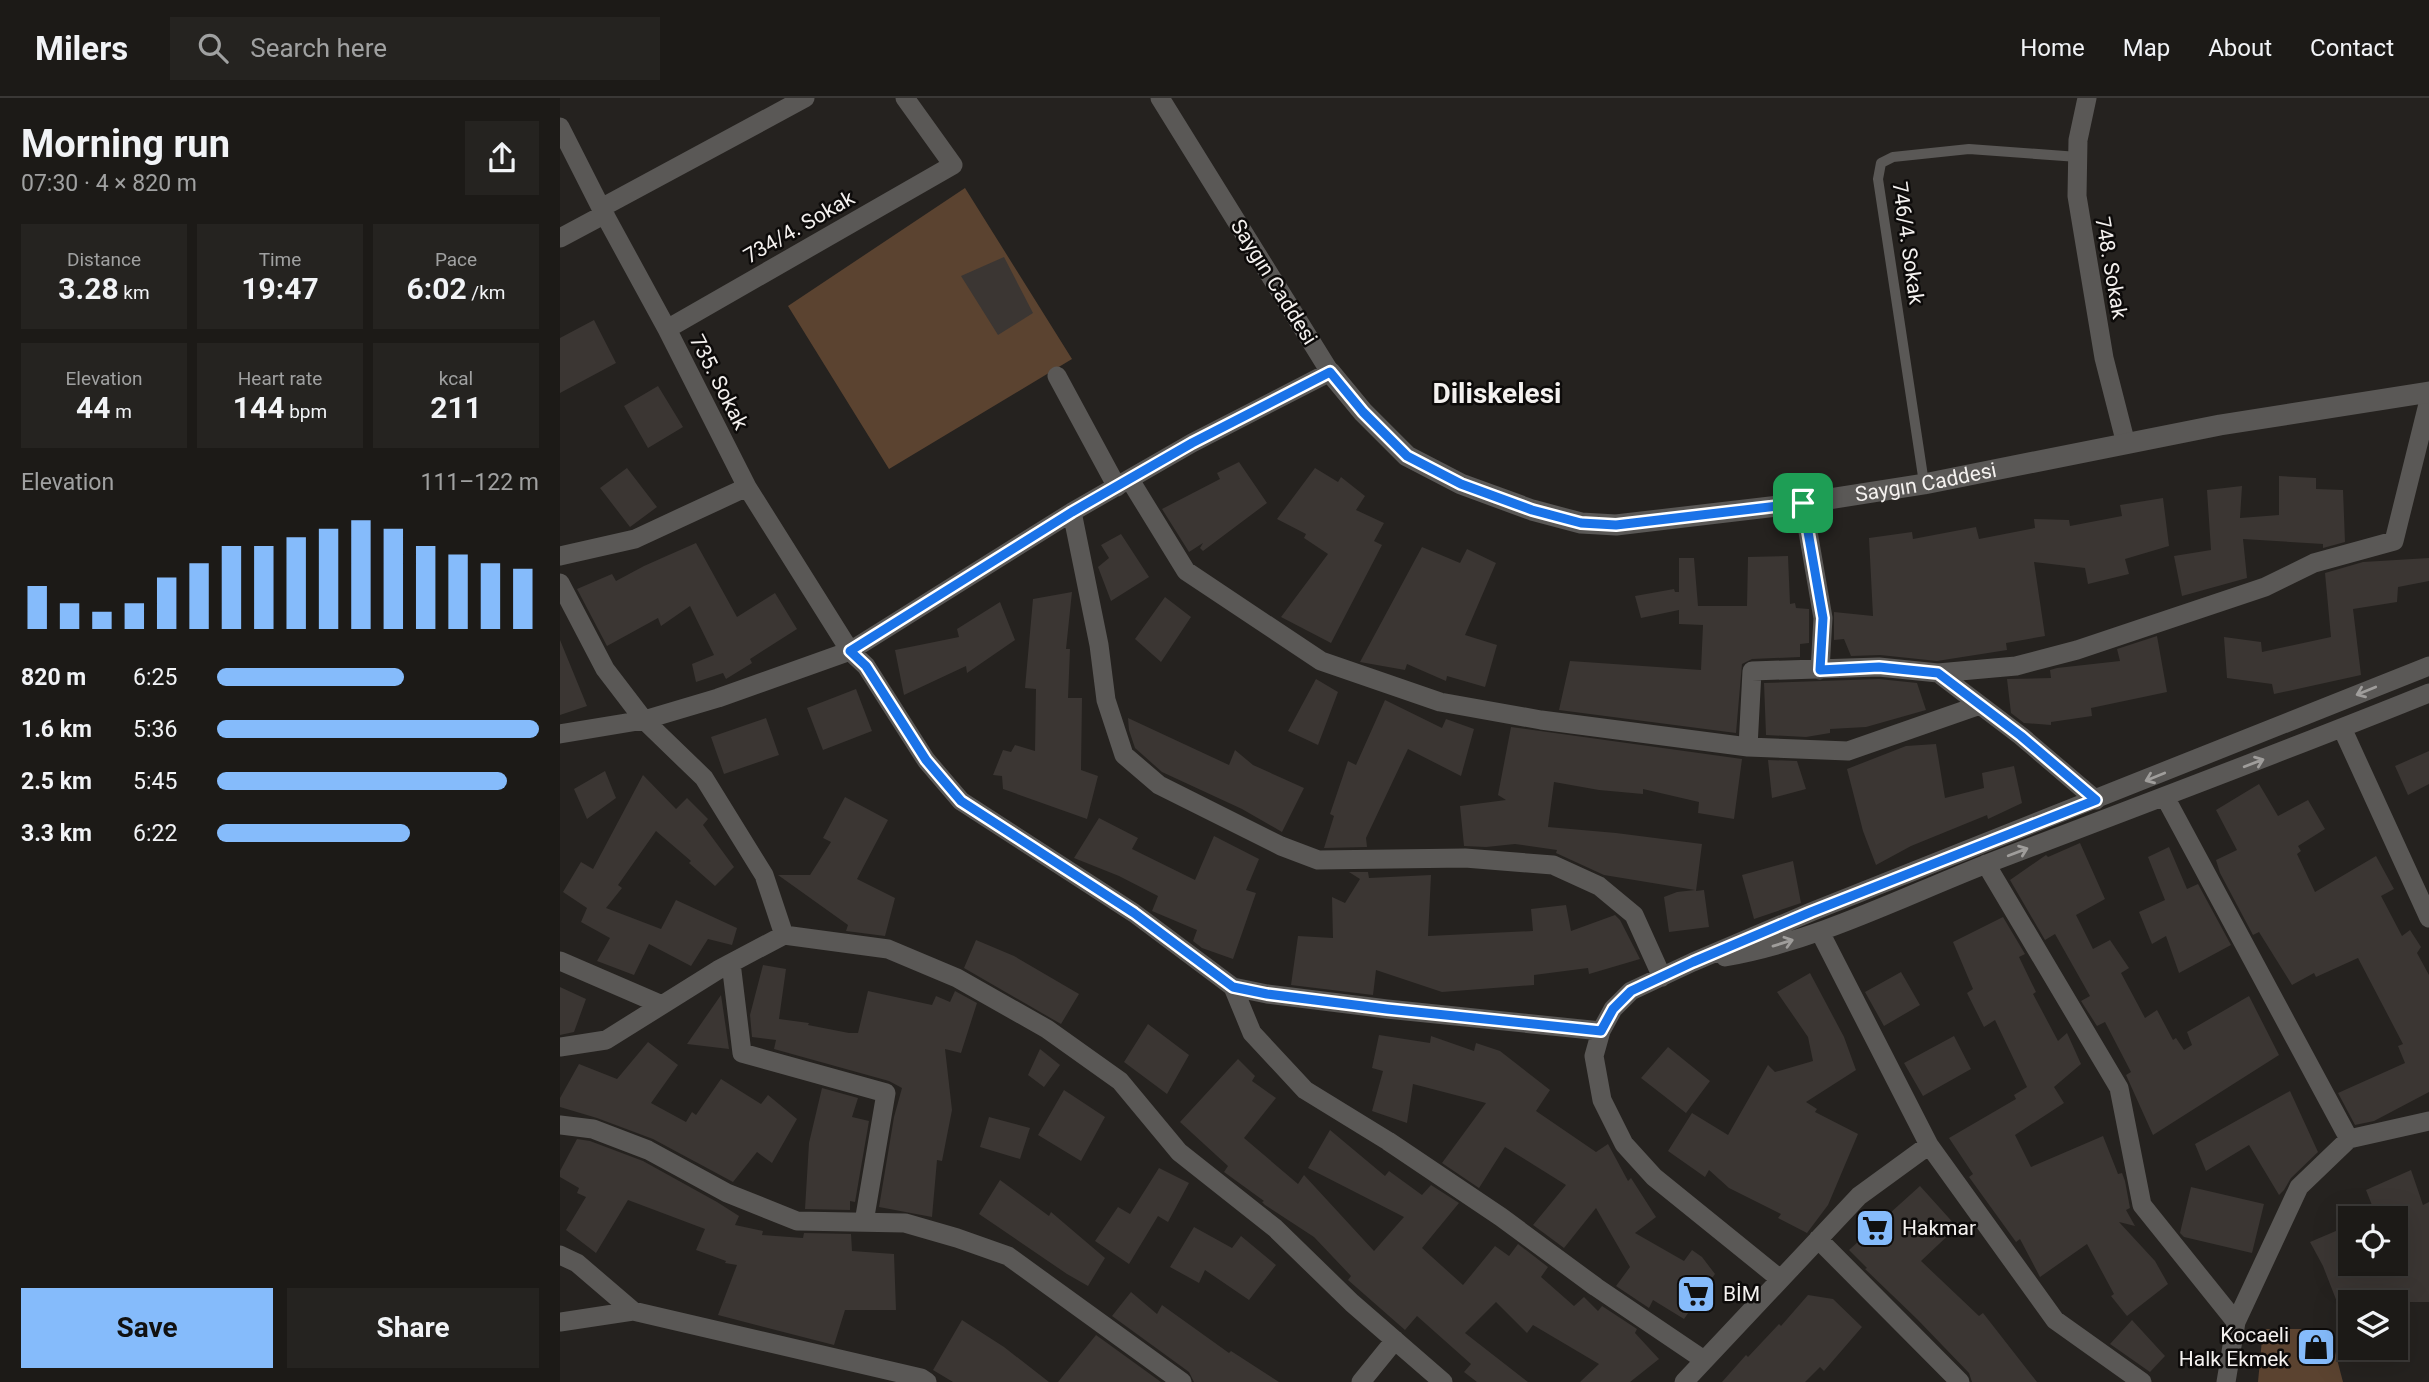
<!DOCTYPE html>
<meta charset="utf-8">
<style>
:root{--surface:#1c1a17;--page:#252320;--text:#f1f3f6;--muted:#a0a1a1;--line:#3a3836;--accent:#85bbfb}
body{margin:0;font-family:Roboto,sans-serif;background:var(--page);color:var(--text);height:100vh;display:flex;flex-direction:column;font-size:26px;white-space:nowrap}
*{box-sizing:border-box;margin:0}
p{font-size:23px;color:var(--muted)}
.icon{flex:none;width:38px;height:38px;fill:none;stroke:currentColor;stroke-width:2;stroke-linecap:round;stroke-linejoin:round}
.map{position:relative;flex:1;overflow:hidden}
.drawer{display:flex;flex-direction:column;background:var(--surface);width:560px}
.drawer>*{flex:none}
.tools{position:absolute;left:1778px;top:1108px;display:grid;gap:14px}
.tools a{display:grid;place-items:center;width:70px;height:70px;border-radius:0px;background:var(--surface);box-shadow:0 7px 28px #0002,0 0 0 2px var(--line);font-size:35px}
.pin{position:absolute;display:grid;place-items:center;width:60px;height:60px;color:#fff;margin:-30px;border-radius:14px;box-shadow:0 4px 10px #0006}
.round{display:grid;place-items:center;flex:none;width:74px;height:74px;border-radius:0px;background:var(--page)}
.headline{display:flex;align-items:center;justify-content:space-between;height:119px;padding:0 21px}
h1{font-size:38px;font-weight:700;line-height:52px}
.stats{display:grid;grid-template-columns:repeat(3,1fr);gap:10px;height:119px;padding:7px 21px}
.stats div{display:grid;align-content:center;border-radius:0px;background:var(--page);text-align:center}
.stats b{font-size:30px;font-weight:700}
.stats small{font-size:19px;font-weight:400}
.stats p{font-size:19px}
.chart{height:196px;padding:14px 21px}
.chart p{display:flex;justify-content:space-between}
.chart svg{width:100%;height:126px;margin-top:7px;stroke:var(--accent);stroke-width:6}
.cta{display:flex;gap:14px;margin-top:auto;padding:14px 21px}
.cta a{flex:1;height:80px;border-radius:0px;background:var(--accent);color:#111;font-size:28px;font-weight:700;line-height:80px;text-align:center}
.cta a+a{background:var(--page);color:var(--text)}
ul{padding:0 21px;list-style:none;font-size:23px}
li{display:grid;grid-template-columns:112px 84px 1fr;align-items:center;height:52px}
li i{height:18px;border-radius:9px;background:var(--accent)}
header{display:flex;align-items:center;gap:42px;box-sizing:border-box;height:98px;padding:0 35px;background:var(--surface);border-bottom:2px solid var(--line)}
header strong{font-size:33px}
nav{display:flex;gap:38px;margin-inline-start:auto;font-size:24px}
.search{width:490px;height:63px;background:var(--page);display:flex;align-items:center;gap:18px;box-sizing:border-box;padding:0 24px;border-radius:0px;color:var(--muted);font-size:26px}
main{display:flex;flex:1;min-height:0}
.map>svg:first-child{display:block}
.green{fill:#5b4330}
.building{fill:#3b3633}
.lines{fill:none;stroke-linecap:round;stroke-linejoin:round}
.service{stroke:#5a5856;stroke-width:10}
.minor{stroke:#5a5856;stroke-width:19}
.tertiary{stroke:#5a5856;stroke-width:21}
.oneway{stroke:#9f9d9b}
.route-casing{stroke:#fff;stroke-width:14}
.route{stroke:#1a73e8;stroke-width:9}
.labels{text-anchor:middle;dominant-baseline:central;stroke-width:5;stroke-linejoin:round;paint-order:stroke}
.street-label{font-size:21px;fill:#f4f1ef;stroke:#0d0b0a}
.poi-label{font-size:21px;fill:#f4f1ef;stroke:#0d0b0a;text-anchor:start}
.district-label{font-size:28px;font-weight:bold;fill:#f4f1ef;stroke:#0d0b0a}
</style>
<header>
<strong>Milers</strong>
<div class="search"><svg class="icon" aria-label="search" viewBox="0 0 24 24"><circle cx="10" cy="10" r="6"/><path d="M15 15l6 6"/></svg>Search here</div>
<nav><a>Home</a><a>Map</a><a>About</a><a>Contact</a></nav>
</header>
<main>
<section class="drawer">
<div class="headline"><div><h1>Morning run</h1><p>07:30 · 4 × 820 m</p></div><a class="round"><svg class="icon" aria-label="share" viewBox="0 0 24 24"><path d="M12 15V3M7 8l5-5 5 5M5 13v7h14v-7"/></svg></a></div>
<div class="stats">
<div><p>Distance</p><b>3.28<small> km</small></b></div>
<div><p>Time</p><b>19:47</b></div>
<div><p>Pace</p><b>6:02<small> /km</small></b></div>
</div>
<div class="stats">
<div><p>Elevation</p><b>44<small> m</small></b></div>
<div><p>Heart rate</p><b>144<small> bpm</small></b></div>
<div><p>kcal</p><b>211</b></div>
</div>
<div class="chart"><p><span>Elevation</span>111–122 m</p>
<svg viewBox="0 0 160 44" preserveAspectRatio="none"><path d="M5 44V29M15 44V35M25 44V38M35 44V35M45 44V26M55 44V21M65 44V15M75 44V15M85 44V12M95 44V9M105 44V6M115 44V9M125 44V15M135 44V18M145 44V21M155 44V23"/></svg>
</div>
<ul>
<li><b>820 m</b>6:25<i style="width:58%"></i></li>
<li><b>1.6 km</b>5:36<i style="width:100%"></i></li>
<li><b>2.5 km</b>5:45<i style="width:90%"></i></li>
<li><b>3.3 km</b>6:22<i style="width:60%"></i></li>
</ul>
<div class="cta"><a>Save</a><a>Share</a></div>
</section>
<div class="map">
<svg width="1869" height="1284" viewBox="0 0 1869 1284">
<rect width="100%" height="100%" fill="#25221f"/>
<path class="green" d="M405,90L512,261L329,371L228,208Z
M1703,1231H1769L1783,1284H1698Z"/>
<path class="building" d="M444,159L473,215L438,237L401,178Z
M34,222L56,265L0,295V240Z
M98,288L123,329L88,350L64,308Z
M679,364L707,405L643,453L640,450L643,445L629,454L602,411L660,381L657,375Z
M67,370L97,409L70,429L40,390Z
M755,370L778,384L781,379L805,398L796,412L824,425L814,443L822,447L771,545L721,519L768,456L744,440L746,436L717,421Z
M1719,378L1756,380V391L1783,392L1785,444L1763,450V446L1683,441L1687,480L1622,498L1614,458L1651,452L1647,392L1682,388L1680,420L1719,417Z
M1603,400L1609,448L1565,461L1569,476L1528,486L1525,470L1474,464L1485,538L1446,545L1447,552L1377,563L1320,557L1291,558L1284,541L1274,542V514L1313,518L1309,440L1352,434L1353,441L1416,429L1419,441L1475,430L1474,421L1509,422L1510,428L1562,418L1560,407Z
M561,436L589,479L551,503L538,469L549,460L541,447Z
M136,445L177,519L215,495L237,531L190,561L192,565L166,581L163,575L136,584L132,566L154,557L130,508L101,528L98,520L47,548L17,491L52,476L56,483L84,468Z
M862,449L900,465L907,451L936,465L905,537L937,547L925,589L887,578L886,583L847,566L845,572L800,564Z
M1228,458L1230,506L1235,505L1236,510L1249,511V545L1240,546V559L1192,561L1182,566L1176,635L999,612L1010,563L1141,572L1143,527L1119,526V512L1081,520L1075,498L1114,491L1115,494H1119V460H1134L1138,508H1187L1188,459Z
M1869,460V483L1838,489L1837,504L1793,511L1801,577L1714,596L1712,586L1667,580L1664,539L1701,544L1702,554L1771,539L1765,475L1803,464Z
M512,494L506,551H510L508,600H522L521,672L538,678L527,721L443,691L442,678L433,677L443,652L451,654L455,647L475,653L476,591L465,590L473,501Z
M605,499L631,519L601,564L575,541Z
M440,504L455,542L407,575L406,568L344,597L335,552L399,539L397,531Z
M1597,538L1607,594L1531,610L1532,618L1491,624V627L1464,625L1451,615L1447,581L1491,580L1490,572L1497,570L1560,563L1557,551Z
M0,542L27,608L0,617Z
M756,581L778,594L758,647L728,633Z
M1319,581L1357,585L1366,612L1306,629L1270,631V635L1246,639L1206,637L1204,585Z
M296,591L312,633L263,652L247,610Z
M825,602L882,630L886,621L914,631L901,678L848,651L806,740L807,749L764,750L774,718L770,716L788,663L796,667Z
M206,620L219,657L164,676L151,639Z
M568,620L669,667L675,652L693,667L744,690L722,734L682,711L602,674L575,650L569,632Z
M951,629L1182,661L1174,721L1138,715L1139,704L1083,691V696L1039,692L994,684L988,729L1056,735L1142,746L1136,793L1144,792L1149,829L1109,834L1104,799L1117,794L1135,792L1044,777L996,755L997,752L955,746L926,749L904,748L900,708L946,702L938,697Z
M1376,646L1385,700L1424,690L1422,675L1454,668L1462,705L1428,721L1427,717L1351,748L1316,767L1303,733L1287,671L1346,648Z
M1869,653V686L1848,697L1835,668Z
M1208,662L1237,663L1246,691L1212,700Z
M45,673L56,700L27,721L14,691Z
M83,677L116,711L127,700L148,721L143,727L174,769L155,788L129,765L131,763L96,733L58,787L62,790L46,810L101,831L116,802L177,830L172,847L148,841L131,868L89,846L74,877L37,863L50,840L21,824L27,810L3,794L21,764L33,771Z
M1699,686L1718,718L1748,702L1765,731L1738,748L1741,753L1737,756L1755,794L1816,758L1834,791L1821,798L1842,838L1850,832L1861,849L1857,855L1869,877V994L1814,1023L1795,1027L1778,995L1845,965L1838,948L1843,946L1798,860L1756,879L1754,875L1732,887L1699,834L1693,837L1660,775L1656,762L1677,752L1656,712Z
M285,699L328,722L297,781L335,800L325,838L286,833L288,827L218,777H250L271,744L263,740Z
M539,720L578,740L572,751L635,782L654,738L699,761L686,792L696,795L673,861L642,850L633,843L637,832L592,813L598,798L559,778L514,760Z
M1520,745L1545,801L1516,817L1533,851L1550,842L1569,870L1561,875L1585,920L1597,912L1613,942L1616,940L1624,952L1632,947L1627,934L1689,898L1719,957L1593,1037L1566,977L1571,974L1545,924L1537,928L1521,903L1530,898L1495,836L1485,842L1450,782L1486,757L1488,759Z
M1609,749L1627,791L1638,786L1671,847L1619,875L1606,838L1592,846L1579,814L1605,802L1588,759Z
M1233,763L1241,805L1194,821L1182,777Z
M789,774H808L809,780L871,777L868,838L973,833L971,811L1006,807L1011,833L1055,817L1060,822L1080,861L1029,876L1028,870L974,877V887L882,894L816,872L813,897L731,887L738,838L773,840L772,799L785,805L800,781Z
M1443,819L1465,856L1459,859L1476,894L1473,896L1498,943L1507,935L1521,966L1494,989L1504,1005L1455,1037L1471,1069L1543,1038L1558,1076L1562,1075L1565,1083L1570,1110L1566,1112L1575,1128L1559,1124L1595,1163L1608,1186L1567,1218L1551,1198L1554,1196L1527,1146L1480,1179L1460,1141L1456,1144L1409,1079L1413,1076L1389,1040L1456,1001L1454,997L1467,989L1435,922L1424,929L1407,895L1413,891L1393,844Z
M416,842L454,858L519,896L501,926L404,870Z
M203,867L226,871L219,921L249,925L248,927L289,935H298L308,893L372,907L376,898L390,904L395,893L417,905L401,955L385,951L392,1012L382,1063L377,1062L372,1119L319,1109L334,1019L342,990L329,983L214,951L216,942L192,939L190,917Z
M1341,874L1360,907L1324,928L1305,894Z
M1250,875L1284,939L1296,972L1246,1004L1257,1011L1255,1014L1298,1036L1268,1107L1247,1135L1218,1120L1221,1116L1169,1090L1149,1072L1145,1079L1108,1053L1132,1015L1168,1037L1208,967L1215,974L1253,963L1248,939L1217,894Z
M0,889L26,901L14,934L0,937Z
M161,897L169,951L127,946Z
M588,926L629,957L607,996L564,964Z
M819,937L870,945L871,938L914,953L916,945L940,953L990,992L976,1013L1036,1054L1048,1046L1068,1083L1071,1080L1096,1119L1075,1135L1124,1163L1132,1152L1142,1159L1155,1176L1124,1221L1093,1202L1089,1210L1056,1188L1070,1169L1036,1110L1004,1150L973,1127L1006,1087L945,1049L919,1090L882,1065L926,1005L853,986L847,1025L812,1013L823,973L812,970Z
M1394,938L1411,971L1363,998L1344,965Z
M88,944L118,967L91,1005L126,1024L132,1014L136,1017L161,981L201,1006L208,997L237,1021L212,1065L197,1054L173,1084L93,1041L37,1020L0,1009V1000L19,966L57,981Z
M1108,949L1150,983L1126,1015L1081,980Z
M480,951L500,967L484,989L468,977Z
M678,961L695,978L692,983L716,1000L684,1040L738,1086L744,1077L814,1153L844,1119L748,1070L770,1032L825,1078L829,1073L862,1097L871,1087L899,1105L862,1150L903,1187L935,1148L949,1158L958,1146L988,1169L981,1179L1014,1208L1024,1199L1038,1213L1042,1208L1077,1231L1075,1235L1099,1261L1070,1284H1020L1039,1266L973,1227L967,1235L936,1204L905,1235L968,1284H917L904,1274L911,1266L857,1218L845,1232L788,1182L791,1178L754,1139L705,1107L702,1104L704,1103L664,1074L668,1068L620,1024Z
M262,990L298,1000L292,1019L309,1023L295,1104L290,1103V1112L245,1111L249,1045Z
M504,992L545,1019L521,1063L478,1037Z
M1730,993L1758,1054L1731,1080L1724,1092L1719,1097L1689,1047L1646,1073L1635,1046Z
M429,1019L470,1030L460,1061L420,1049Z
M17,1041L30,1043L83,1063L157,1104L179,1118L175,1127L203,1133L202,1137L243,1140L244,1135L291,1136L292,1153L334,1156L336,1212H285L274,1247L158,1217L177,1167L165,1165L166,1163L136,1152L145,1131L68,1102L36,1155L6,1132L26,1099L17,1095L19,1090L0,1079V1073Z
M599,1070L629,1085L608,1124L598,1118L569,1166L535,1143L558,1109L570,1116Z
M1851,1072L1863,1107L1869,1104V1204H1777L1763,1168L1750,1144L1790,1127V1166H1836V1120H1817L1806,1092Z
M440,1082L489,1118L491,1114L545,1160L528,1188L507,1176L419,1116Z
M1360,1088L1397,1129L1361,1163L1419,1218L1423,1215L1477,1284H1412L1409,1275L1357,1221L1305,1171L1307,1170L1289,1152Z
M1631,1089L1704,1106L1692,1155L1624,1139L1620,1135Z
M634,1129L672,1150L681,1138L716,1167L689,1202L645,1172L639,1185L610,1169Z
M571,1194L597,1216L602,1207L669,1255L671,1253L719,1284H634L629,1274L552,1218Z
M1248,1197L1273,1201L1302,1229L1264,1273L1260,1269L1245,1284H1162L1186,1257L1188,1259L1219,1226L1221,1228Z
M402,1222L444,1249L489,1284H393L373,1272Z
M1572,1222L1605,1258L1590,1274L1550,1246Z
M536,1237L601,1284H498Z"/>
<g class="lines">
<path class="service" d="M1364,385L1318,81L1321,65L1333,59L1409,51L1518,59"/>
<path class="minor" d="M1527,0L1518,42L1517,98L1544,260L1566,346
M0,29L41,110L107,231L187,389L290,553L306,568L366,662L401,703L574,815L673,889L707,896L827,911L1041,933
M41,110L245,0
M0,140L45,116
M107,231L393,67L345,0
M497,278L557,389
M570,382L626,473L761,563L880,604L981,622L1188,649L1288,653L1420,607
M1243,405L1263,520L1260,572
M512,414L539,547L546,602L564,657L599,687L721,748L758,762L905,760L993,767L1039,788L1074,817L1102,879
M0,458L75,441L187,389
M0,485L45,571L84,622L144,680L204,777L224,837L158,872L46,942L0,949
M1378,575L1461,638L1536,702
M1782,630L1869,820
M0,636L84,622L158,600L290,553L512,414L632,345L770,274L600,0
M1188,649L1192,573L1319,569L1378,575L1456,568L1517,552L1705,489L1754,465L1834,443L1869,302
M1605,699L1789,1041
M1426,766L1559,990L1582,1107L1676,1224L1666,1284
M1260,834L1369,1047L1495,1222L1582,1284
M224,837L328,851L397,880L487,931L560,983L619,1054L715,1130L792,1205L883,1284
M1165,859C1257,843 1342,799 1429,765C1576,709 1723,654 1869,595
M0,863L102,907
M171,865L182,955L326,995L304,1124
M673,889L692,935L745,992L828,1043L941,1119L1036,1189L1144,1262
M0,1027L33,1031L88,1052L167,1095L237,1123L345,1125L397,1140L448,1158L622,1284
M1258,1141L1400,1284
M0,1157L17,1165L73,1213
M1220,1181L1094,1079L1064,1046L1042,1002L1034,958L1041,933L1053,911L1071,893L1133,864L1251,814L1869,568
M0,1224L73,1213L361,1280L367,1284
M1676,1224L1739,1089L1789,1041L1869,1023
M801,1284L835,1242
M1124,1284L1299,1098L1369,1047"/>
<path class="tertiary" id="s1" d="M770,274L803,314L847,358L901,386L972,412L1021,425L1056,427L1243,405L1364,386L1660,327L1869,294"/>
</g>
<defs><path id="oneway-shaft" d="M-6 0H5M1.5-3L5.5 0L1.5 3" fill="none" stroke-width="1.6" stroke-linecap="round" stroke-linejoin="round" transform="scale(1.75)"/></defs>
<g class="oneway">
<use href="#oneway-shaft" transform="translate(1806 593) rotate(158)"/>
<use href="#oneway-shaft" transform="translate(1694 665) rotate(-21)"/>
<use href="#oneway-shaft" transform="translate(1595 679) rotate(158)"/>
<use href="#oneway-shaft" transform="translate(1458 754) rotate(-21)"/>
<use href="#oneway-shaft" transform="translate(1223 845) rotate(-17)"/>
</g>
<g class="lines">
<g class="route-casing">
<path id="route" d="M770,274L803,314L847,358L901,386L972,412L1021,425L1056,427L1243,405L1263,520L1260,572L1319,569L1378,575L1461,638L1536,702L1251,814L1133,864L1071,893L1053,911L1041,933L827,911L707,896L673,889L574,815L401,703L366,662L306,568L290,553L512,414L632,345Z"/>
</g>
<use href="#route" class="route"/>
</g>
<defs>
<g id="supermarket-square" transform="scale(2.0125)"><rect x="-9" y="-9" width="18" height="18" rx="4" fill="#85bbfb" stroke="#0d0b0a"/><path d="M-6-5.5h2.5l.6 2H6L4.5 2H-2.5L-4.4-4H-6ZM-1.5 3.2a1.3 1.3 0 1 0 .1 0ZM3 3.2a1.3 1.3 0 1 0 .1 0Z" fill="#111"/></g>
<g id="shop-square" transform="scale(2.0125)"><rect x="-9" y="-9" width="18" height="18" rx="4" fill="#85bbfb" stroke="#0d0b0a"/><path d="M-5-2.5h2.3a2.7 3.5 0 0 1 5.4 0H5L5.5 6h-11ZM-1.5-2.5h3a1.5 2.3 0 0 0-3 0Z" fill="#111"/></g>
</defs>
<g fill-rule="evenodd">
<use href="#supermarket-square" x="1315" y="1130"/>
<use href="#supermarket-square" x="1136" y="1196"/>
<use href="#shop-square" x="1756" y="1249"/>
</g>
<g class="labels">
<g class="street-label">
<text transform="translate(239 129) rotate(-30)">734/4. Sokak</text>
<text transform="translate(1348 145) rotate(82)">746/4. Sokak</text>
<text transform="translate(1551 170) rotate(80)">748. Sokak</text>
<text transform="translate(714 184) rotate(58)">Saygın Caddesi</text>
<text transform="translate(159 284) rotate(63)">735. Sokak</text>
<text stroke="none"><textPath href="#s1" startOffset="649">Saygın Caddesi</textPath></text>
</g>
<g class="poi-label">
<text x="1342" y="1130">Hakmar</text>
<text x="1163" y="1196">BİM</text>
<text x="1729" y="1237" text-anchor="end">Kocaeli<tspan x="1729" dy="24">Halk Ekmek</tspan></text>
</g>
<g class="district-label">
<text x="937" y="295">Diliskelesi</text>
</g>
</g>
</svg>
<div class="tools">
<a><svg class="icon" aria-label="locate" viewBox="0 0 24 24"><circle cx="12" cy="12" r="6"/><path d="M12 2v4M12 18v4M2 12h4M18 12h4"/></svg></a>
<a><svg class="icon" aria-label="layers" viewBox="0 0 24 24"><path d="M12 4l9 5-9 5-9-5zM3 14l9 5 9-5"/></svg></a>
</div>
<div class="pin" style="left:1243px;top:405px;background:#1e9e55"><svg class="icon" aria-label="arrive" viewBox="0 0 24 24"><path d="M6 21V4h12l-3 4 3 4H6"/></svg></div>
</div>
</main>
